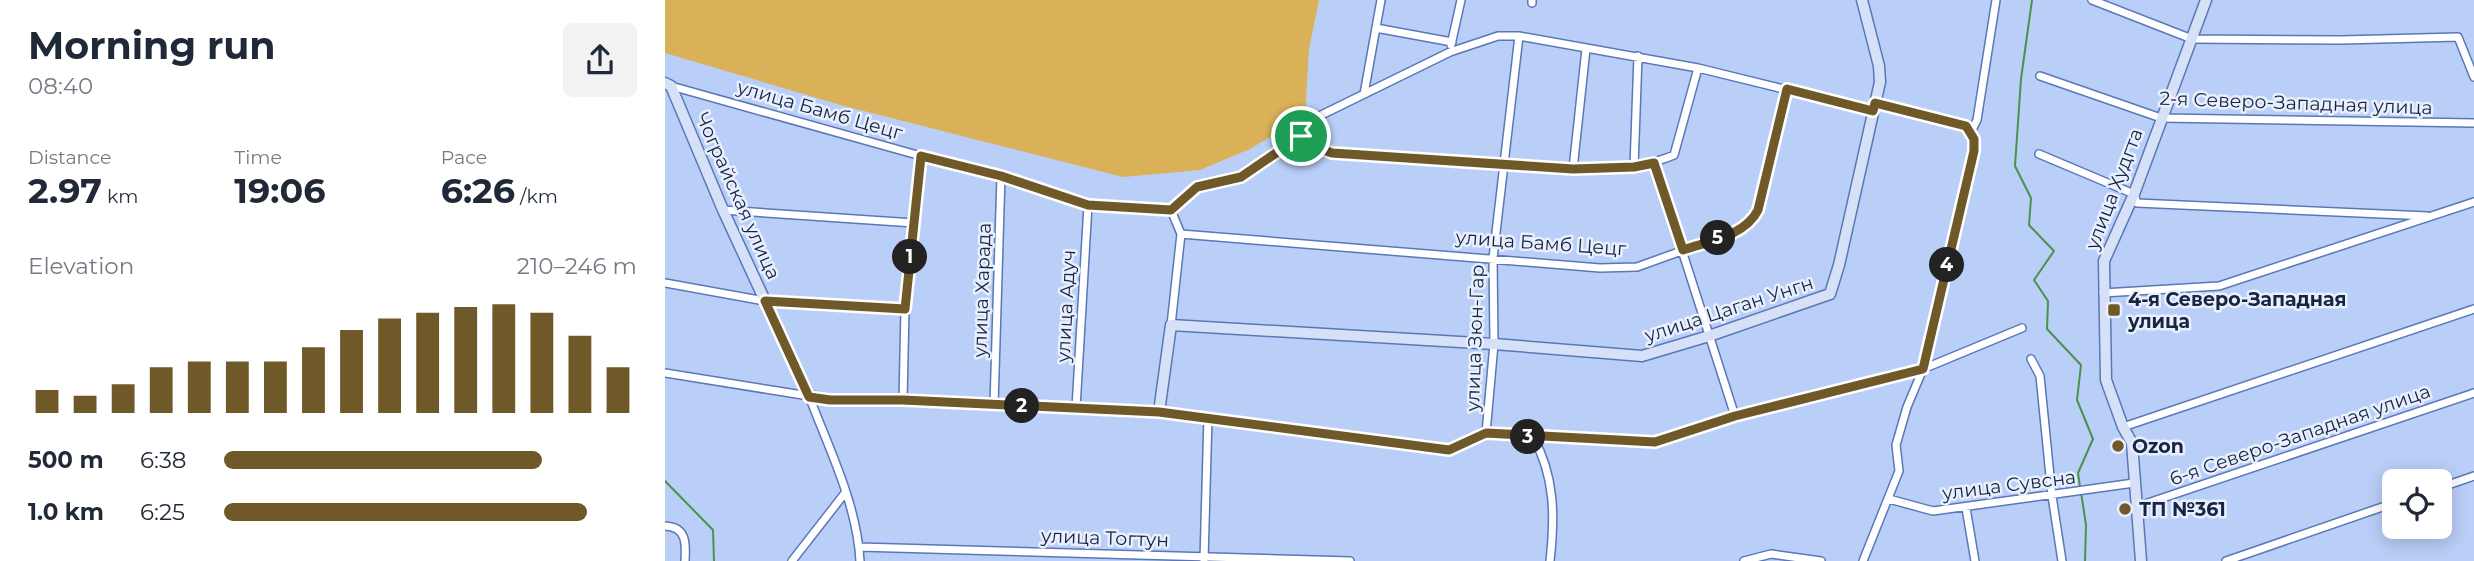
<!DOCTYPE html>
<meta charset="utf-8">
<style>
:root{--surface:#fff;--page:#f2f2f3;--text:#1f2937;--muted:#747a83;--accent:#705929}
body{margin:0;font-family:Montserrat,sans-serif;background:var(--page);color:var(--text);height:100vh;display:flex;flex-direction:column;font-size:26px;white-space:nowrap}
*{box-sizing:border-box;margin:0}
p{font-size:23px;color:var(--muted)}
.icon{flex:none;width:38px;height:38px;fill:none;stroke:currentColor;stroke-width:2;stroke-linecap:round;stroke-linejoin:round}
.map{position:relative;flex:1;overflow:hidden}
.drawer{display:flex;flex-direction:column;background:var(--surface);width:665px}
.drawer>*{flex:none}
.fabs{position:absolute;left:1717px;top:469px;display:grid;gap:14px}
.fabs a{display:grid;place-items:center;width:70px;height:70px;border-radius:10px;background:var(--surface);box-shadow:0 4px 18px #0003;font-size:35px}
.pin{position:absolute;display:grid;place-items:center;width:60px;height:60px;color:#fff;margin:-30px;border:4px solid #fff;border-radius:50%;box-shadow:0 2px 7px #0007}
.km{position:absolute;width:35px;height:35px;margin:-18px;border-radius:50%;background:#222;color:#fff;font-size:19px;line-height:35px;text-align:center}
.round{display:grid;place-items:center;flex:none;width:74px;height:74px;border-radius:10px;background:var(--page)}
.summary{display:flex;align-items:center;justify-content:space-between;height:119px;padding:0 28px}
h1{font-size:38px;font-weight:700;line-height:52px}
.figures{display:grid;grid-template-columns:repeat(3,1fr);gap:10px;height:119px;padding:7px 28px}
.figures div{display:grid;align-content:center}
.figures b{font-size:35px;font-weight:700}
.figures small{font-size:19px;font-weight:400}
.figures p{font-size:19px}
.chart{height:196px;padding:14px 28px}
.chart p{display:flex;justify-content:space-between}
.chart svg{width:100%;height:126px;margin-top:7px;stroke:var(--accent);stroke-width:6}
ul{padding:0 28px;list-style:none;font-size:23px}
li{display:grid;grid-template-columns:112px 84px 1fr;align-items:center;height:52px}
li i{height:18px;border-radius:9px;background:var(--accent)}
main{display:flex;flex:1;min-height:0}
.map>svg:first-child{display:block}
.green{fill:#dab158}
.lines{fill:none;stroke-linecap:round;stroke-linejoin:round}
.stream{stroke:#49924b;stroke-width:2}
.street-casing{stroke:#5a77b7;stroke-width:10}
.secondary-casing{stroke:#5a77b7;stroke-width:13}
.street{stroke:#fff;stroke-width:7}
.secondary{stroke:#d6e1f8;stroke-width:10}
.route-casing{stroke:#fff;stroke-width:14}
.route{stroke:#705929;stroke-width:9}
.poi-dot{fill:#705929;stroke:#e8effe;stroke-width:2.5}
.labels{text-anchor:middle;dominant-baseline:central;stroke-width:5;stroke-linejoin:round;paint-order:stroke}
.street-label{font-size:19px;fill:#19253f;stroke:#e8effe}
.poi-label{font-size:19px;font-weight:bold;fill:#19253f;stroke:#e8effe;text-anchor:start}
</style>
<main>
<section class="drawer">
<div class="summary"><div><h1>Morning run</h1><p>08:40</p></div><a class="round"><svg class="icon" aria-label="share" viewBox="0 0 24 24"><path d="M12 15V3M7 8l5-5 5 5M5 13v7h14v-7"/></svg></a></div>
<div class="figures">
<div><p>Distance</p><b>2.97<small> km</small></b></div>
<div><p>Time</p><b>19:06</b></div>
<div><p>Pace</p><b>6:26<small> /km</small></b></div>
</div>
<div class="chart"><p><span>Elevation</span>210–246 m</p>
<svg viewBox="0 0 160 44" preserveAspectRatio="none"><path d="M5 44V36M15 44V38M25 44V34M35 44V28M45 44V26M55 44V26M65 44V26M75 44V21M85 44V15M95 44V11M105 44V9M115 44V7M125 44V6M135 44V9M145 44V17M155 44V28"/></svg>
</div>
<ul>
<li><b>500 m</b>6:38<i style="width:77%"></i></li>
<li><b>1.0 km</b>6:25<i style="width:88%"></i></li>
</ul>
</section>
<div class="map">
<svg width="1809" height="561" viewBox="0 0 1809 561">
<rect width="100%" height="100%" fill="#bacff8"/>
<path class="green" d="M0,0H654L644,49L640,116L585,149L535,170L458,177L179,106L0,53Z"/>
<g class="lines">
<path class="stream" d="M1367,0L1356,79L1350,166L1366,198L1364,225L1389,251L1369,280L1383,301L1382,329L1416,365L1412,400L1428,439L1413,473L1415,487
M0,481L48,530L49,561
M1416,492L1421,525L1420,561"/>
<g class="street-casing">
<path id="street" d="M1427,0L1527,39L1677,40L1793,37L1809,77
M867,3V0
M711,28L787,42
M786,45L796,0
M1375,76L1496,118L1809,123
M6,86L256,156L336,176L423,205L506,210
M699,94L716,0
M1306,132L1312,120L1331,0
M637,136L651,147L667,153C722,156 778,160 833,163C891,167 955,178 1009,155L1033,68
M1374,154L1469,194L1472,203L1762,216
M989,163L1070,416
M969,167L973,56
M908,169L921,49
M58,210L249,223
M506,210L532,187L576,177L637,136L640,123L785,52L833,36H854L1033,68L1208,111
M516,234L935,268L972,267L1072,231L1087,221L1093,210L1122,89
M0,283L100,301L240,309
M1438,293L1554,286L1809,202
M506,325L516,234L506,210
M1366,359L1375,376L1387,496L1397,561
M0,373L144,396C164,449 192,504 195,561
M238,400L240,309L256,156
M329,405L336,176
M411,408L423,205
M494,412L784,450L821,433L990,442L1070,416L1258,369L1357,328
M1458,427L1809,309
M821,433L829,344L828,258L854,36
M868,437C890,476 890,517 885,561
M1774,488L1809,476
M1224,499L1268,511L1469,483
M1471,507L1809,393
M1301,508L1310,561
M0,526C22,527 21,544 20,561
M194,547L685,561
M539,560L543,417
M127,561L180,493
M1079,561L1106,554L1156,561
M1198,561L1234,471L1231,445L1242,407L1258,369L1309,151V140L1301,126L1210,103
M1561,561L1729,503"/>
</g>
<g class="secondary-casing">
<path id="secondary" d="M0,83L6,86L58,210L144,396L165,400H238L494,412L506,325L829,344L977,356L1044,336L1165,294L1174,265L1215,82L1214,66L1197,0
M1476,561L1467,443L1458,427L1441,380L1439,261L1469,194L1541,0"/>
</g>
<use href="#street" class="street"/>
<use href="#secondary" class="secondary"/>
</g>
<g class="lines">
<g class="route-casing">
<path id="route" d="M1122,89L1208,111L1210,103L1301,126L1309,139V151L1258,369L1070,416L990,442L821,433L784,450L494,412L238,400H165L144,397L100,301L240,309L256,156L336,176L423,205L506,210L532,187L576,177L636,136L651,147L667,153L908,169L969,167L989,163L1018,250C1044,241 1080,236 1093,210Z"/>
</g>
<use href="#route" class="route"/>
</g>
<g class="poi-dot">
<rect x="1442" y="303" width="14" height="14" rx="3.5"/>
<circle cx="1453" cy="446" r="7"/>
<circle cx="1460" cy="509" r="7"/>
</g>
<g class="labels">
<g class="street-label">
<text transform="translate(1631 103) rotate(2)">2-я Северо-Западная улица</text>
<text transform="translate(155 110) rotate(16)">улица Бамб Цецг</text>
<text transform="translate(1449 189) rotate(-69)">улица Худгта</text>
<text transform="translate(73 196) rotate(66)">Чограйская улица</text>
<text transform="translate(876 243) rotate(4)">улица Бамб Цецг</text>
<text transform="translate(317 290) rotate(-88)">улица Харада</text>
<text transform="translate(401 306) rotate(-87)">улица Адуч</text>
<text transform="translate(1064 309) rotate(-18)">улица Цаган Унгн</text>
<text transform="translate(810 338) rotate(-88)">улица Зюн-Гар</text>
<text transform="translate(1635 435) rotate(-19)">6-я Северо-Западная улица</text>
<text transform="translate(1344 485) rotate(-7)">улица Сувсна</text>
<text transform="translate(440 538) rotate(2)">улица Тогтун</text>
</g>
<g class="poi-label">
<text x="1463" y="299">4-я Северо-Западная<tspan x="1463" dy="22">улица</tspan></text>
<text x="1467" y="446">Ozon</text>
<text x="1474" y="509">ТП №361</text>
</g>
</g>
</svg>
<div class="fabs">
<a><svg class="icon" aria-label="locate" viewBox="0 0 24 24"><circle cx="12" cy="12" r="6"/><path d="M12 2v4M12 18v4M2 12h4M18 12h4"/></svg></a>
</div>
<div class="pin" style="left:636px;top:136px;background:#1e9e55"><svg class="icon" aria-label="arrive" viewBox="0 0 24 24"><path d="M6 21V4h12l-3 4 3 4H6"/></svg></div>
<b class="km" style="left:245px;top:257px">1</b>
<b class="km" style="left:357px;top:406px">2</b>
<b class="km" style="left:863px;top:437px">3</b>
<b class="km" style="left:1282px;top:265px">4</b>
<b class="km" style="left:1053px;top:238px">5</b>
</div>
</main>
